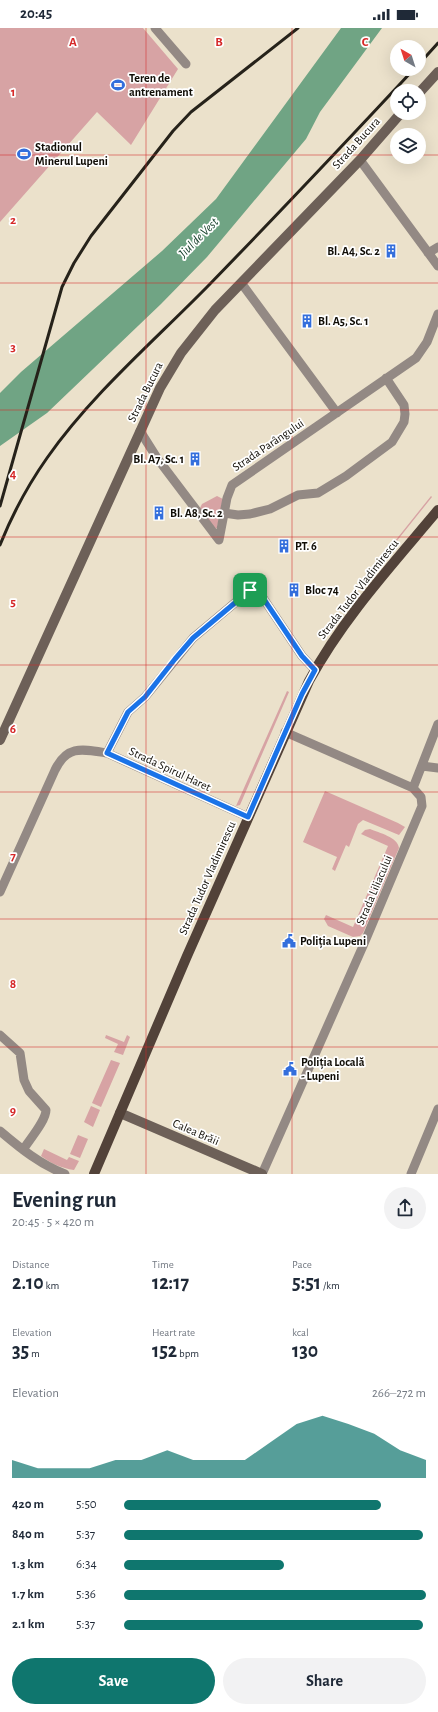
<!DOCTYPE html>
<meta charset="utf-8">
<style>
:root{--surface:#fff;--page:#f2f2f3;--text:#1f2937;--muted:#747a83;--accent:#0f766e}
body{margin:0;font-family:"Alegreya Sans",sans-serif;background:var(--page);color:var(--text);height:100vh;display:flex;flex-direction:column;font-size:15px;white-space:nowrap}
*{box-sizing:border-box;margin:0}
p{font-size:13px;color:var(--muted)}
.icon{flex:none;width:22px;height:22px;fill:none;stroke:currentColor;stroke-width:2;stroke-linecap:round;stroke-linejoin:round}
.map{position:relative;height:1146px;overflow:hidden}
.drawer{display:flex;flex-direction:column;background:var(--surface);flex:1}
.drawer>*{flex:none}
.needle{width:26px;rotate:321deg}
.fabs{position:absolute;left:390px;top:12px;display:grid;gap:8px}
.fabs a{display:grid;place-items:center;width:36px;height:36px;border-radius:50%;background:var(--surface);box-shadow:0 4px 16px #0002;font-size:20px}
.pin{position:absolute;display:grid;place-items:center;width:34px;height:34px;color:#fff;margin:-17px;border-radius:8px;box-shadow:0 2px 6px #0006}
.round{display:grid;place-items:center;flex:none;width:42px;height:42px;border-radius:21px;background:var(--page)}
.headline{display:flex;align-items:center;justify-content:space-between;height:68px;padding:0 12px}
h1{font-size:22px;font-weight:700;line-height:30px}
.stats{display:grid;grid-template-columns:repeat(3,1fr);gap:6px;height:68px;padding:4px 12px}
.stats div{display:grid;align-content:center}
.stats b{font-size:20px;font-weight:700}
.stats small{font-size:11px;font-weight:400}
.stats p{font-size:11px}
.chart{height:112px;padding:8px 12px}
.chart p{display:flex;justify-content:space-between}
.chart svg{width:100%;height:72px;margin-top:4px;fill:var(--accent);opacity:.7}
.primary-button{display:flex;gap:8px;margin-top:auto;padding:8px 12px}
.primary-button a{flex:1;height:46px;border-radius:24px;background:var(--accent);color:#fff;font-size:16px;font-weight:700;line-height:46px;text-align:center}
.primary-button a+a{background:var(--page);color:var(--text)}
ul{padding:0 12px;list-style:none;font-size:13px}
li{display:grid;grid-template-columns:64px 48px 1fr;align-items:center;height:30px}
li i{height:10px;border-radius:5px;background:var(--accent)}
.status{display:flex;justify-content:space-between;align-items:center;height:28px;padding:0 20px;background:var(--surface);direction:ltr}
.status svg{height:11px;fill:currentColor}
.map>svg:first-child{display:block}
.green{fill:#d7a3a4}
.water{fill:#70a484}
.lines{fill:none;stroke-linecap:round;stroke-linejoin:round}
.minor{stroke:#938984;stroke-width:9}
.secondary{stroke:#6d6058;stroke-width:10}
.primary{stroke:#524239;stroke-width:10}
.rail{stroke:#26221a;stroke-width:3}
.route-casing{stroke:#fff;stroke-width:8}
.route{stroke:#1a73e8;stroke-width:5}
.grid{fill:none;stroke:#d62828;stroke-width:1;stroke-opacity:0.55}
.labels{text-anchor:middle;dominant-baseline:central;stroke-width:3.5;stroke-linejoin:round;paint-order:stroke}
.poi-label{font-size:12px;font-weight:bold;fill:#100d06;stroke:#fff;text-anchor:start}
.street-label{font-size:12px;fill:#100d06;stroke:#fff}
.water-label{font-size:13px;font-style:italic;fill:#0c3721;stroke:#fff}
.grid-label{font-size:13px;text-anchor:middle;font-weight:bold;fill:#d62828;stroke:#fff;stroke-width:3.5;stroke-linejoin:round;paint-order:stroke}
</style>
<div class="status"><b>20:45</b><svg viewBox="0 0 49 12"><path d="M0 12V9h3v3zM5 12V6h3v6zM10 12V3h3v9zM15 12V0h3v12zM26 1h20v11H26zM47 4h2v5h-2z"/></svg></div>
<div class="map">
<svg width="438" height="1146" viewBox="0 0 438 1146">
<rect width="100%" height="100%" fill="#ebe1cb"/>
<path class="green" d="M0,0H143L178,41L131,117L97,84L0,194Z
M217,468L223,471L217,500L215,501L200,480L202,476Z
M431,468L432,469L376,539L375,538Z
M287,663L289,664L240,777L236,778Z
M325,763L398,795L405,799L399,807L363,792L358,796L349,819L346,817L335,843L332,841L337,829L303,814Z
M370,801C379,805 398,809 399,820L363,905L360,908L353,909L328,898L324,891L326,887L353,899L388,818L361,806L365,802Z
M106,1007L124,1014L127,1007L130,1009L123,1027L114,1024L118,1016L105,1010Z
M111,1032L120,1035L101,1079L92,1075Z
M91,1078L100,1082L93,1099L84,1094Z
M78,1107L88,1111L80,1130L70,1126Z
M44,1121L67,1132L69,1129L79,1133L74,1142C61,1140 52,1136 41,1128Z"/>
<path class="water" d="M341,0H382L320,84L306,111L207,229L161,276L47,385L0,418V365L21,344L162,223L216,171Z"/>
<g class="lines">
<path class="minor" d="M155,0L186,36
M360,132L438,238
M428,225L438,219
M242,256L337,385
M140,403L157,430L219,512
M224,485L238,487L250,486L270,481L298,467L318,465L346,448L392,414L404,394L405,386L404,377L386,350
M219,512L227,470L232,457L416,330L427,314L438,286
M107,725L128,684L145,669L193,610L255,558L302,628L315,642
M422,738L438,740
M413,760L438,696
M0,864L55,742C67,717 82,721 107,725L248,789
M0,1007L20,1025L24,1052L29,1063L46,1082C46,1093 29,1112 23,1122
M0,1103C20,1120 41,1137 65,1146
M262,1146L363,918L422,778L421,769L413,760L285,704
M411,1146L438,1081"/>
<path class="secondary" d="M419,65L438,44
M0,712L160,360L181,325L215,282L360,132L401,85
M120,1085L262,1146"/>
<path class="primary" d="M94,1146L187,928L309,653C343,590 392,537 438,482"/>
<path class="rail" d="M419,36L438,15
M0,478L62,259L74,235L91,208L173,103L191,84L298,0
M0,517C12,487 28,457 47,430C92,366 153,314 208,258C277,187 346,114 414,41"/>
</g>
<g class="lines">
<g class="route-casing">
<path id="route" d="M255,558L302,628L315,642L302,666L248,789L107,725L128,684L145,669L175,631L193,610Z"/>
</g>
<use href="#route" class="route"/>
</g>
<path class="grid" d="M146,0V1146M292,0V1146M0,127H397M419,127H438M0,255H438M0,382H438M0,509H438M0,637H438M0,764H438M0,891H438M0,1019H438"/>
<defs>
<g id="stadium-bare" transform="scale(1.08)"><path d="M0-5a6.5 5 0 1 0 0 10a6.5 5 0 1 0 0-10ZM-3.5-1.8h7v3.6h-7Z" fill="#336edc" stroke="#fff" stroke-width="2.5" paint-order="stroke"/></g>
<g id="building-bare" transform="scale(1.08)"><path d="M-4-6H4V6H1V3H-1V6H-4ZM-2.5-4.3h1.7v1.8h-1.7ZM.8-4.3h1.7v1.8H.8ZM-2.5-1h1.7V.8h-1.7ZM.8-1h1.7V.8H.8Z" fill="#336edc" stroke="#fff" stroke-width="2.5" paint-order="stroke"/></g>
<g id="civic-bare" transform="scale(1.08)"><path d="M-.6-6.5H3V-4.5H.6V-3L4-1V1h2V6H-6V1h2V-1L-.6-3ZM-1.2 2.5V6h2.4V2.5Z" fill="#336edc" stroke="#fff" stroke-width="2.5" paint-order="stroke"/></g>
</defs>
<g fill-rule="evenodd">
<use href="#stadium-bare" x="118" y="57"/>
<use href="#stadium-bare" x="24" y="126"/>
<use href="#building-bare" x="391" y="223"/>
<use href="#building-bare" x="307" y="293"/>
<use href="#building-bare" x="195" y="431"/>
<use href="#building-bare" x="159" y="485"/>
<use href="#building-bare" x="284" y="518"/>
<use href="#building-bare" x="294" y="562"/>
<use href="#civic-bare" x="289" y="913"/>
<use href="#civic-bare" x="290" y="1041"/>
</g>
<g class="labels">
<g class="poi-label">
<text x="129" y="50">Teren de<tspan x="129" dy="14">antrenament</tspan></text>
<text x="35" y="119">Stadionul<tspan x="35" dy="14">Minerul Lupeni</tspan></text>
<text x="380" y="223" text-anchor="end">Bl. A4, Sc. 2</text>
<text x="318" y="293">Bl. A5, Sc. 1</text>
<text x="184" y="431" text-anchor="end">Bl. A7, Sc. 1</text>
<text x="170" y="485">Bl. A8, Sc. 2</text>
<text x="295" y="518">P.T. 6</text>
<text x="305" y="562">Bloc 74</text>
<text x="300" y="913">Poliția Lupeni</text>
<text x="301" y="1034">Poliția Locală<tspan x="301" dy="14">- Lupeni</tspan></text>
</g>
<g class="street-label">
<text transform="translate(356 115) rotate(-48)">Strada Bucura</text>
<text transform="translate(145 364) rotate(-64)">Strada Bucura</text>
<text transform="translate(268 417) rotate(-34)">Strada Parângului</text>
<text transform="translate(358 561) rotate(-52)">Strada Tudor Vladimirescu</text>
<text transform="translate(170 741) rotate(25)">Strada Spirul Haret</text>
<text transform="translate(207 850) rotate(-66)">Strada Tudor Vladimirescu</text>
<text transform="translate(374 862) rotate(-67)">Strada Liliacului</text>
<text transform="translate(196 1104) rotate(23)">Calea Brăii</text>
</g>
<g class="water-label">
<text transform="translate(199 210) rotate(-45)">Jiul de Vest</text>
</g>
</g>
<g class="grid-label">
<text x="73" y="18">A</text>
<text x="219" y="18">B</text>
<text x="365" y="18">C</text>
<text x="13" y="68">1</text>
<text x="13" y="196">2</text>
<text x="13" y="323">3</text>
<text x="13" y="450">4</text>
<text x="13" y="578">5</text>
<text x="13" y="705">6</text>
<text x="13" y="832">7</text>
<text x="13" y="960">8</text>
<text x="13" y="1087">9</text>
</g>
</svg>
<div class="fabs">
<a><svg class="needle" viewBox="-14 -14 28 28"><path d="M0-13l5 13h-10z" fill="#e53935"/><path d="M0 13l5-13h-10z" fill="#747a83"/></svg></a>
<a><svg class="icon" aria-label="locate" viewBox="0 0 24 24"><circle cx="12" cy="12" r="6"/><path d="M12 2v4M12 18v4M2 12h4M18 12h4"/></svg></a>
<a><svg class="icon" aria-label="layers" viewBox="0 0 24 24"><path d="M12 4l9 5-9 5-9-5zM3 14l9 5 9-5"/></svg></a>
</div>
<div class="pin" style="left:250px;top:562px;background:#1e9e55"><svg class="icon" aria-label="arrive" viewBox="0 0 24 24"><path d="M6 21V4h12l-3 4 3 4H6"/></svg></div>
</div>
<section class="drawer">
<div class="headline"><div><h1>Evening run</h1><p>20:45 · 5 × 420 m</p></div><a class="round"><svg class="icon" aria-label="share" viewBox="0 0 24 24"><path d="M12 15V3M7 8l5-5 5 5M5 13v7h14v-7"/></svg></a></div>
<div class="stats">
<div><p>Distance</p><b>2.10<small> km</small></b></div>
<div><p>Time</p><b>12:17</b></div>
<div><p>Pace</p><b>5:51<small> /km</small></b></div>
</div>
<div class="stats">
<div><p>Elevation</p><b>35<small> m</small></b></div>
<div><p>Heart rate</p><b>152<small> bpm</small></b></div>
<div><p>kcal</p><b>130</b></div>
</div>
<div class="chart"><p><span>Elevation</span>266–272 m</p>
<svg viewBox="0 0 160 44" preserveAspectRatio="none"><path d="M0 44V33L10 38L20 38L30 38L40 33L50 33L60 27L70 33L80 33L90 33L100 22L110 11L120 6L130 11L140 17L150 27L160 33V44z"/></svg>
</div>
<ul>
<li><b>420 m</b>5:50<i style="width:85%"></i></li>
<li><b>840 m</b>5:37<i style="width:99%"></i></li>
<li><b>1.3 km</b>6:34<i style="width:53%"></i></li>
<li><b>1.7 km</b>5:36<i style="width:100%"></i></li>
<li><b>2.1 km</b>5:37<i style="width:99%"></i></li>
</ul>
<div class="primary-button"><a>Save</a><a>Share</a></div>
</section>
